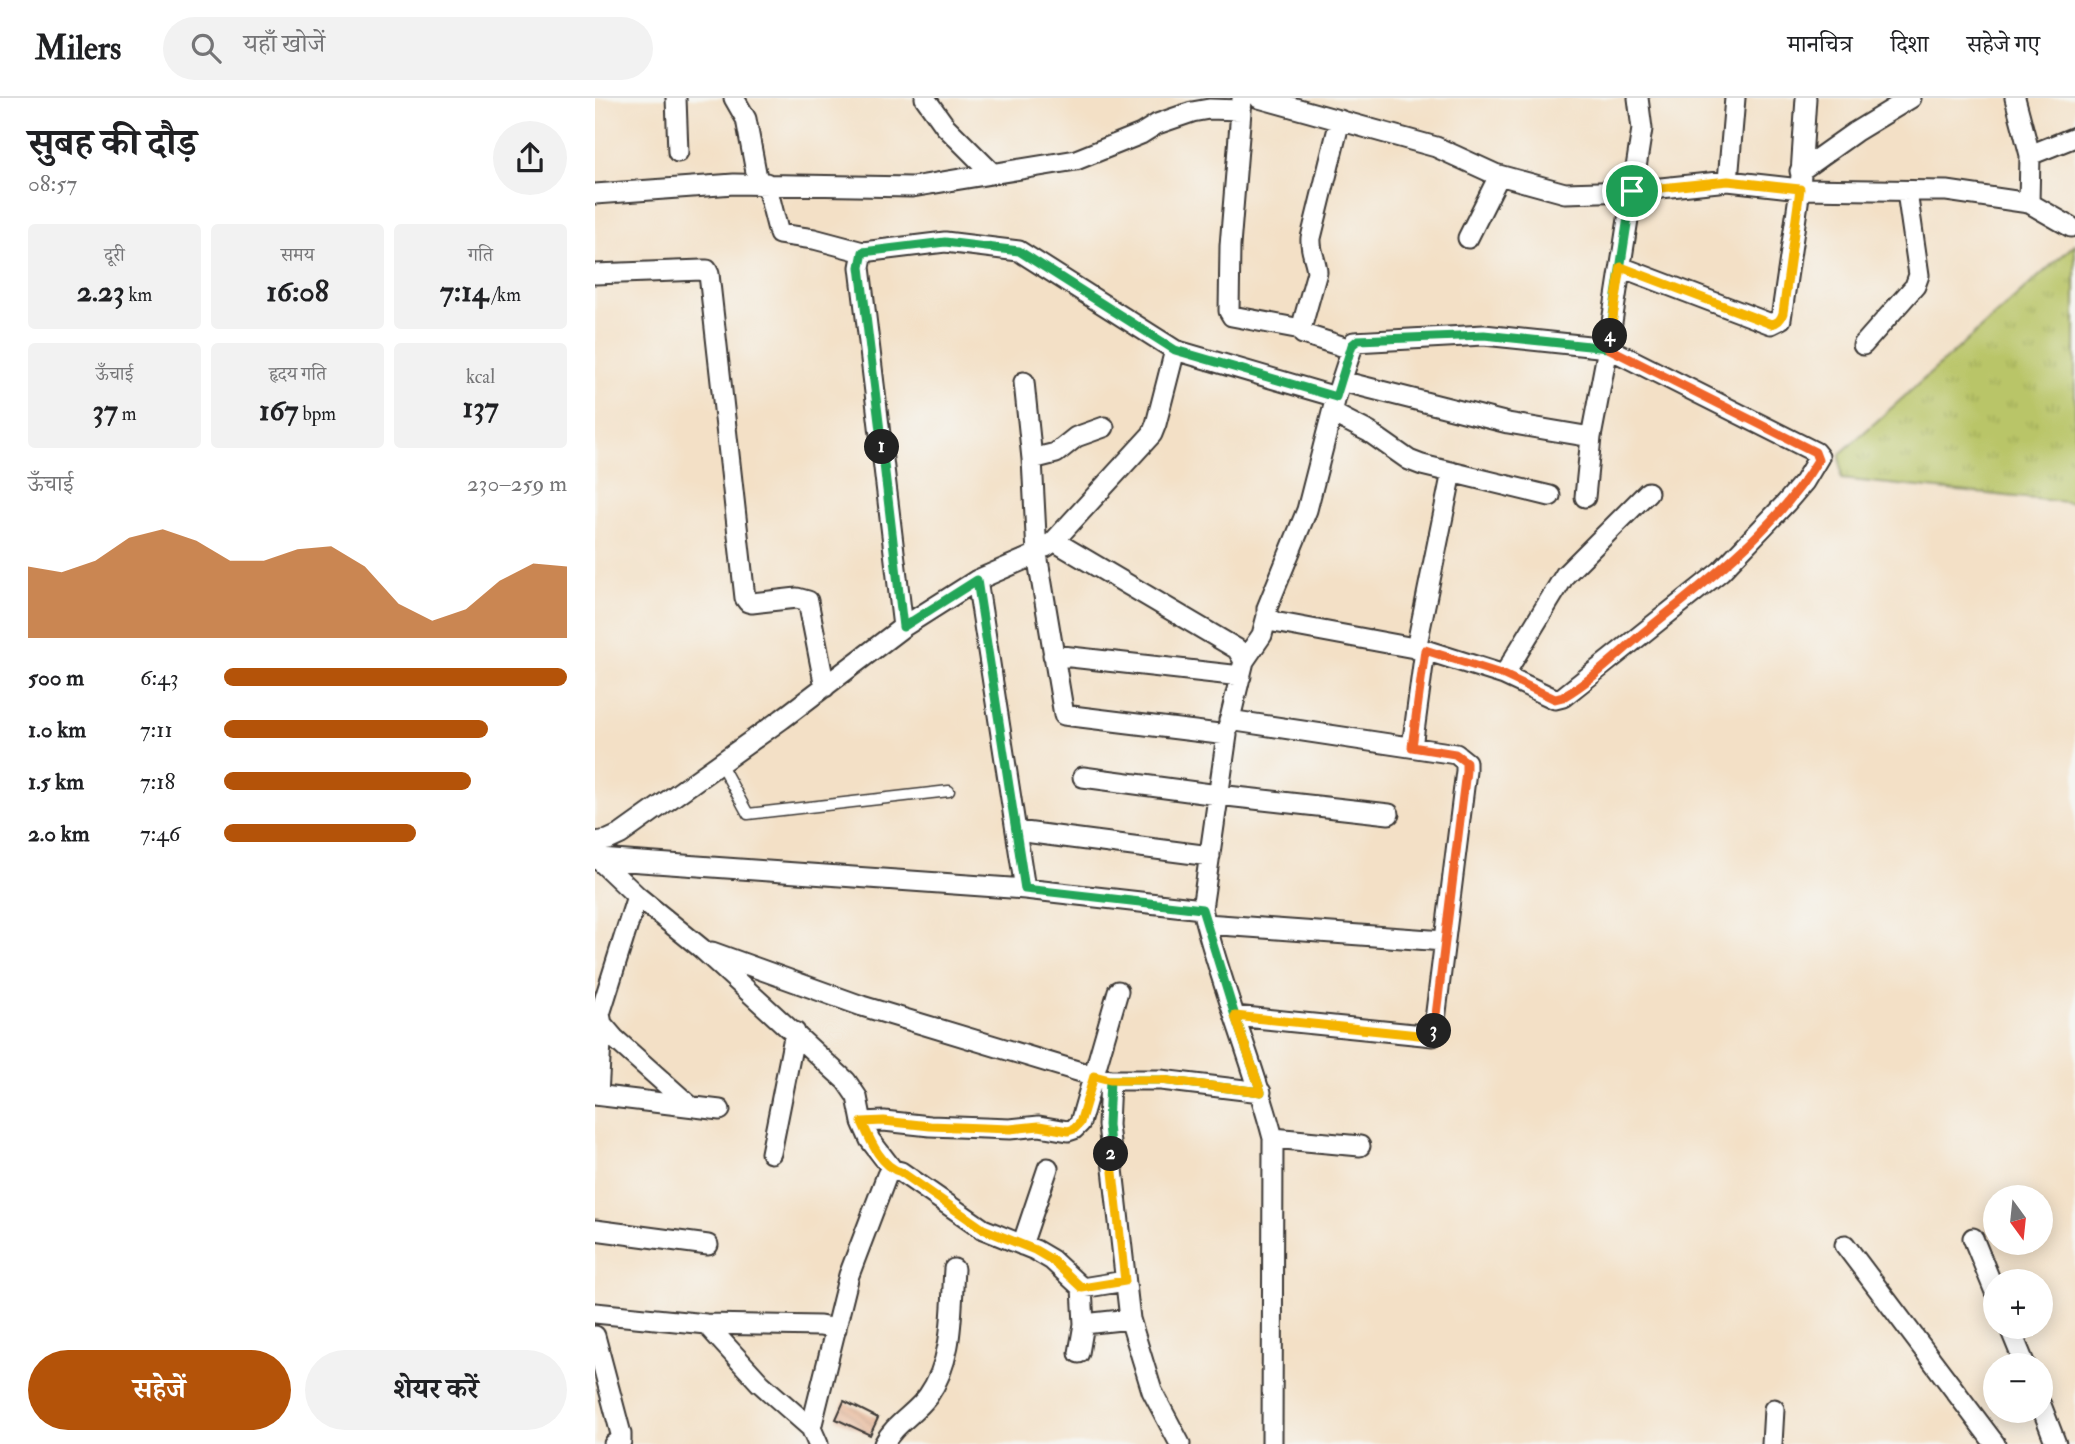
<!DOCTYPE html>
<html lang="hi">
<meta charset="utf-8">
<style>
:root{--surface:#fff;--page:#f2f2f2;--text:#202124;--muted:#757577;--line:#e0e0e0;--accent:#b45309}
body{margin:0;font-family:"IM FELL Double Pica","Noto Serif Devanagari",serif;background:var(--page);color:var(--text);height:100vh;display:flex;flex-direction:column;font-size:26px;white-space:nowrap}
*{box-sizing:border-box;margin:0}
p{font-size:23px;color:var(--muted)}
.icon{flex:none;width:38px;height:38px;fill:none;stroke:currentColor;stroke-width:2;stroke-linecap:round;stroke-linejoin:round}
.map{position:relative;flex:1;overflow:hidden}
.panel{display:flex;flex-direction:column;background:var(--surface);width:595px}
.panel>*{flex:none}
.needle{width:46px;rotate:165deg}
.tools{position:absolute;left:1388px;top:1087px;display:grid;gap:14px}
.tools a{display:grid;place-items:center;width:70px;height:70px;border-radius:50%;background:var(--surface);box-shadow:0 4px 18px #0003;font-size:35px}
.pin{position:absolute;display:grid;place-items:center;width:60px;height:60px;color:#fff;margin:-30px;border:4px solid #fff;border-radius:50%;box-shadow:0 2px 7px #0007}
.km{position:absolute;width:35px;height:35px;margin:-18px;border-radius:50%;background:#222;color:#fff;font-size:19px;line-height:35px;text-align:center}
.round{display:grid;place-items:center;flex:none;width:74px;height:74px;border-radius:37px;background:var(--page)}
.head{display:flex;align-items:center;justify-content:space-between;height:119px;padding:0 28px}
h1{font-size:38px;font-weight:700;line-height:52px}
.figures{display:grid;grid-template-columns:repeat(3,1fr);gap:10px;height:119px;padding:7px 28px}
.figures div{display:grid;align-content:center;border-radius:7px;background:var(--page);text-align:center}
.figures b{font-size:30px;font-weight:700}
.figures small{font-size:19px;font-weight:400}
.figures p{font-size:19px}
.chart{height:196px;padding:14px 28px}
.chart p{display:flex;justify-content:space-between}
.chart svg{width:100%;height:126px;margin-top:7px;fill:var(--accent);opacity:.7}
.button{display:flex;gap:14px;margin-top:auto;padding:14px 28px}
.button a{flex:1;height:80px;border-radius:42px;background:var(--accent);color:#fff;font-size:28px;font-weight:700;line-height:80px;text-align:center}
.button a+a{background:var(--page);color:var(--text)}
ul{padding:0 28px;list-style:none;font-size:23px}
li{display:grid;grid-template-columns:112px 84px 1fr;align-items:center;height:52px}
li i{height:18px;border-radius:9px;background:var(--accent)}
header{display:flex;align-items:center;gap:42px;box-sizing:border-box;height:98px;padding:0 35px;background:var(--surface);border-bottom:2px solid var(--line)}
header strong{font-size:33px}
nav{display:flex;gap:38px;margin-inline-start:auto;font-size:24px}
.search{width:490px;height:63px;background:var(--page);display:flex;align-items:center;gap:18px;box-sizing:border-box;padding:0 24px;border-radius:38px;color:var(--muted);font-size:26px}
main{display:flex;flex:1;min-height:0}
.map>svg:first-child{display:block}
.park{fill:url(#park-tufts);stroke:#6a7042;stroke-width:2}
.building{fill:url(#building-back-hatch)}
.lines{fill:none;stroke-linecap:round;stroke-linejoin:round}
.lane-casing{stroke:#3c3936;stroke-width:13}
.street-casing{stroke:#3c3936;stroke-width:23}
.lane{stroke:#fff;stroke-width:10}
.street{stroke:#fff;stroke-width:19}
.split-1-casing{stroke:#fff;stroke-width:14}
.split-2-casing{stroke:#fff;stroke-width:14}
.split-3-casing{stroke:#fff;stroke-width:14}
.split-4-casing{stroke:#fff;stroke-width:14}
.split-5-casing{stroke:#fff;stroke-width:14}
.split-1{stroke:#22a559;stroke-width:9}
.split-2{stroke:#22a559;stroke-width:9}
.split-3{stroke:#f5b400;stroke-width:9}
.split-4{stroke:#f0652b;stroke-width:9}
.split-5{stroke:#f5b400;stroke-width:9}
</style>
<header>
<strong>Milers</strong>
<div class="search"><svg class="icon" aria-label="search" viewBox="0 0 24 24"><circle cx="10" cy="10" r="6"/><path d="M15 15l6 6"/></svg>यहाँ खोजें</div>
<nav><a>मानचित्र</a><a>दिशा</a><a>सहेजे गए</a></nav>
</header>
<main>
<section class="panel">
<div class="head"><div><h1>सुबह की दौड़</h1><p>08:57</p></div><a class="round"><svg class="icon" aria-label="share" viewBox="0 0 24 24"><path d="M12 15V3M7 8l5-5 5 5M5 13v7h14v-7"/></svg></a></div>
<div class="figures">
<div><p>दूरी</p><b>2.23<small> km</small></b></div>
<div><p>समय</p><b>16:08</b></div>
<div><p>गति</p><b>7:14<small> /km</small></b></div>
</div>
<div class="figures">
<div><p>ऊँचाई</p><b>37<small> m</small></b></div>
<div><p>हृदय गति</p><b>167<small> bpm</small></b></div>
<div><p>kcal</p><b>137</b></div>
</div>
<div class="chart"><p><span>ऊँचाई</span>230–259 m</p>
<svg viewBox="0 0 160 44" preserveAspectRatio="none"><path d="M0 44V19L10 21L20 17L30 9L40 6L50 10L60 17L70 17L80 13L90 12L100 19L110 32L120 38L130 34L140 24L150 18L160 19V44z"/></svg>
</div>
<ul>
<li><b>500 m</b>6:43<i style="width:100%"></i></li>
<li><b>1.0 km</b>7:11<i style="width:77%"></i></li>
<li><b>1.5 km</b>7:18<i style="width:72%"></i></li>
<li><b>2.0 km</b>7:46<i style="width:56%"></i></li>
</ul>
<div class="button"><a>सहेजें</a><a>शेयर करें</a></div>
</section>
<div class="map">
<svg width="1480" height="1346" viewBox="0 0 1480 1346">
<defs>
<pattern id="park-tufts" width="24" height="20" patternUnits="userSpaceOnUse" patternTransform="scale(1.75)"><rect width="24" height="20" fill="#b9c567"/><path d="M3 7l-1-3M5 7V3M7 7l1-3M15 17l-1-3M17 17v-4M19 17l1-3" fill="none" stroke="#9ea959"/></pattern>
<pattern id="building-back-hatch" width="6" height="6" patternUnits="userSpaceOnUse" patternTransform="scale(1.75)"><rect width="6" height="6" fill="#e4ab88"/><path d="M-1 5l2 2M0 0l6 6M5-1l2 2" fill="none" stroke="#c39375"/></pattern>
</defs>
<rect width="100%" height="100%" fill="#f6f6f2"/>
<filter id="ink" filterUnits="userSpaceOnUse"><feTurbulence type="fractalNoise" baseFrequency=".0143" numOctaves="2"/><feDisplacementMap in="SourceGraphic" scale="14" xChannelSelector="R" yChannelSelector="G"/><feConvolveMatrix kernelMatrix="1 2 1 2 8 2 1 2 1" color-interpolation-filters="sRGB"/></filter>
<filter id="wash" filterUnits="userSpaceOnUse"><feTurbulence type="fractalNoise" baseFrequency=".00686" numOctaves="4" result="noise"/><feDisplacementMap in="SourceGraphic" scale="28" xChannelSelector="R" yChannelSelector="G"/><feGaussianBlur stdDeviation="1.57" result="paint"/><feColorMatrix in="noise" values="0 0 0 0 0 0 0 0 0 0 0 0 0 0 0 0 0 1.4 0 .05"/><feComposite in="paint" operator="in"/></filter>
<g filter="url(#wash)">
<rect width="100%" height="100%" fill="#f3e0c6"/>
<path class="park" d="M1480,146V405L1246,381L1245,356Z"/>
<g id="blocks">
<path class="building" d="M249,1303L283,1320L275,1337L241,1321Z"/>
</g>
</g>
<g filter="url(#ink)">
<use href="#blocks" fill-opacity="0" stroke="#3c3936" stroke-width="2"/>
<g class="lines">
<g class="lane-casing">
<path id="lane" d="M125,665L153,716L354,693"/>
</g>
<g class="street-casing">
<path id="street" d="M81,0L83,54
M139,0L151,21L163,85
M330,0L350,28L397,75
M664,0L841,49L900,76L970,95L1037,93L1133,83L1205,91L1352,93L1434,105L1476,129
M1420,0L1435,57L1434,105
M647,1L635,148L634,213L637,218L706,231
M745,22L716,140C715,154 721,161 722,174L706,231L708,236L756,251
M1435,57L1480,39
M1205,73L1260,34L1316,0
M1133,83L1140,0
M171,85L184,136L219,141L268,154
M0,96L139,86L317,89L481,62L546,36L562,26L597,14L614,11L646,12
M873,140L904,78
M1026,169L1176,226L1186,221L1205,91L1211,0
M0,176L107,172H112L114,176L150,500L153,504L157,505L202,500L213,503L230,589
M889,237L1013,250L1220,354L1224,359L1209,384L1191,405L1126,473L968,599L960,601L909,577L830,552L679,524L672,518V510L712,412L741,299L759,244Z
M1268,247L1320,188L1324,177L1312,94
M580,252L741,299
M746,283L913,325L996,339
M429,284L437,361L442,456
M737,315L774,334L814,362L827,367L955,398
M437,361L461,355L481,339L509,329
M990,399L996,339L1013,250L1047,31L1043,0
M451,449L459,443L642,551L649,563L632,633
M308,529L265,169L268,154L350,144L424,153L580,252L561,326L557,336L459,443
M821,551L857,374
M458,557L646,578
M649,563L667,537L672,518
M909,577L970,477L1053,394
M634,622L861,656L871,664V673L838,938L640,918
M817,649L830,552
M488,679L623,697L794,716
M422,733L615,758
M0,744L13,742L26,736L187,621L308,529L382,482L430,791
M1,759L42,798L106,850L251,983L262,999L267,1024L275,1042L298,1072L306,1074L388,1131L440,1152L457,1162L487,1190L530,1183
M4,761L430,791L607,811L632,637L469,617L442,456L382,482
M42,798L5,916L7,926L19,940L94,1007
M607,811C626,889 658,963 678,1040L765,1048
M611,826L849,843
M117,854L267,908L499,978L515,982H566L666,994
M515,982L513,1027L535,1221L557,1293L585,1346
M0,997L125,1012
M3,997L7,926
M267,1024L289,1023L335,1028L415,1031L444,1028L473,1033L479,1031L485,1025L523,893
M176,1055L200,934
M0,1132L113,1147
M1378,1140L1400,1194
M427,1147L453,1070
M1250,1147L1400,1346
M0,1215L111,1226L225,1228L241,1231
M111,1226L165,1285L216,1330
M489,1226L535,1221
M1414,1228L1430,1267
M0,1238L26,1336V1343L19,1346
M484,1255L489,1226L487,1190
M1446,1307L1461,1346
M223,1346L216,1330L254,1177L292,1077L298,1072
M289,1346C299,1326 320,1316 333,1298C359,1261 356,1214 359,1171
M677,1346L678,1040
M1177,1346L1179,1311"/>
</g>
<use href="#lane" class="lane"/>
<use href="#street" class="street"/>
</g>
</g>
<g class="lines" filter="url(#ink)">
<g class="split-1-casing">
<path id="split-1" d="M287,349L265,169L268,154L350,144L424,153L580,252L741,299L757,247L763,242L889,237L1013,250L1037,93"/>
</g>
<g class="split-2-casing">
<path id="split-2" d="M287,349L308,529L382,482L430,791L607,811L640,918L666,994L566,982H515L513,1027L516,1056"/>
</g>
<g class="split-3-casing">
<path id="split-3" d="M516,1056L530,1183L487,1190L457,1162L440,1152L388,1131L306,1074C286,1069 275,1042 267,1024L289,1023L335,1028L415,1031L444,1028L473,1033L479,1031L485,1025L499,978L515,982H566L666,994L640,918L833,938H838L839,933"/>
</g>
<g class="split-4-casing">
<path id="split-4" d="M839,933L871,673V664L860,656L817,649L830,552L909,577L960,601L968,599C997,582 1022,557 1048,535C1110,484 1181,432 1223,362L1220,354L1013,250L1015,238"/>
</g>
<g class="split-5-casing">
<path id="split-5" d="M1015,238L1026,169L1176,226C1183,225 1186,222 1188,215L1205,91L1133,83L1037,93"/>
</g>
<use href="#split-1" class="split-1"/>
<use href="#split-2" class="split-2"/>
<use href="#split-3" class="split-3"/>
<use href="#split-4" class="split-4"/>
<use href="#split-5" class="split-5"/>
</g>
</svg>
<div class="tools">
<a><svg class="needle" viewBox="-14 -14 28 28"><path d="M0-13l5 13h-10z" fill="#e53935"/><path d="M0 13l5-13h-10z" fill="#757577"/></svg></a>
<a>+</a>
<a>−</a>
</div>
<div class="pin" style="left:1037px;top:93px;background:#1e9e55"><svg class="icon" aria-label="arrive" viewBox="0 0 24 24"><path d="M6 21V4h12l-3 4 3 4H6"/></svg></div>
<b class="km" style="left:287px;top:349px">1</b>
<b class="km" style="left:516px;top:1056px">2</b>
<b class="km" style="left:839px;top:933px">3</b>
<b class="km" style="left:1015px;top:238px">4</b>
</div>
</main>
